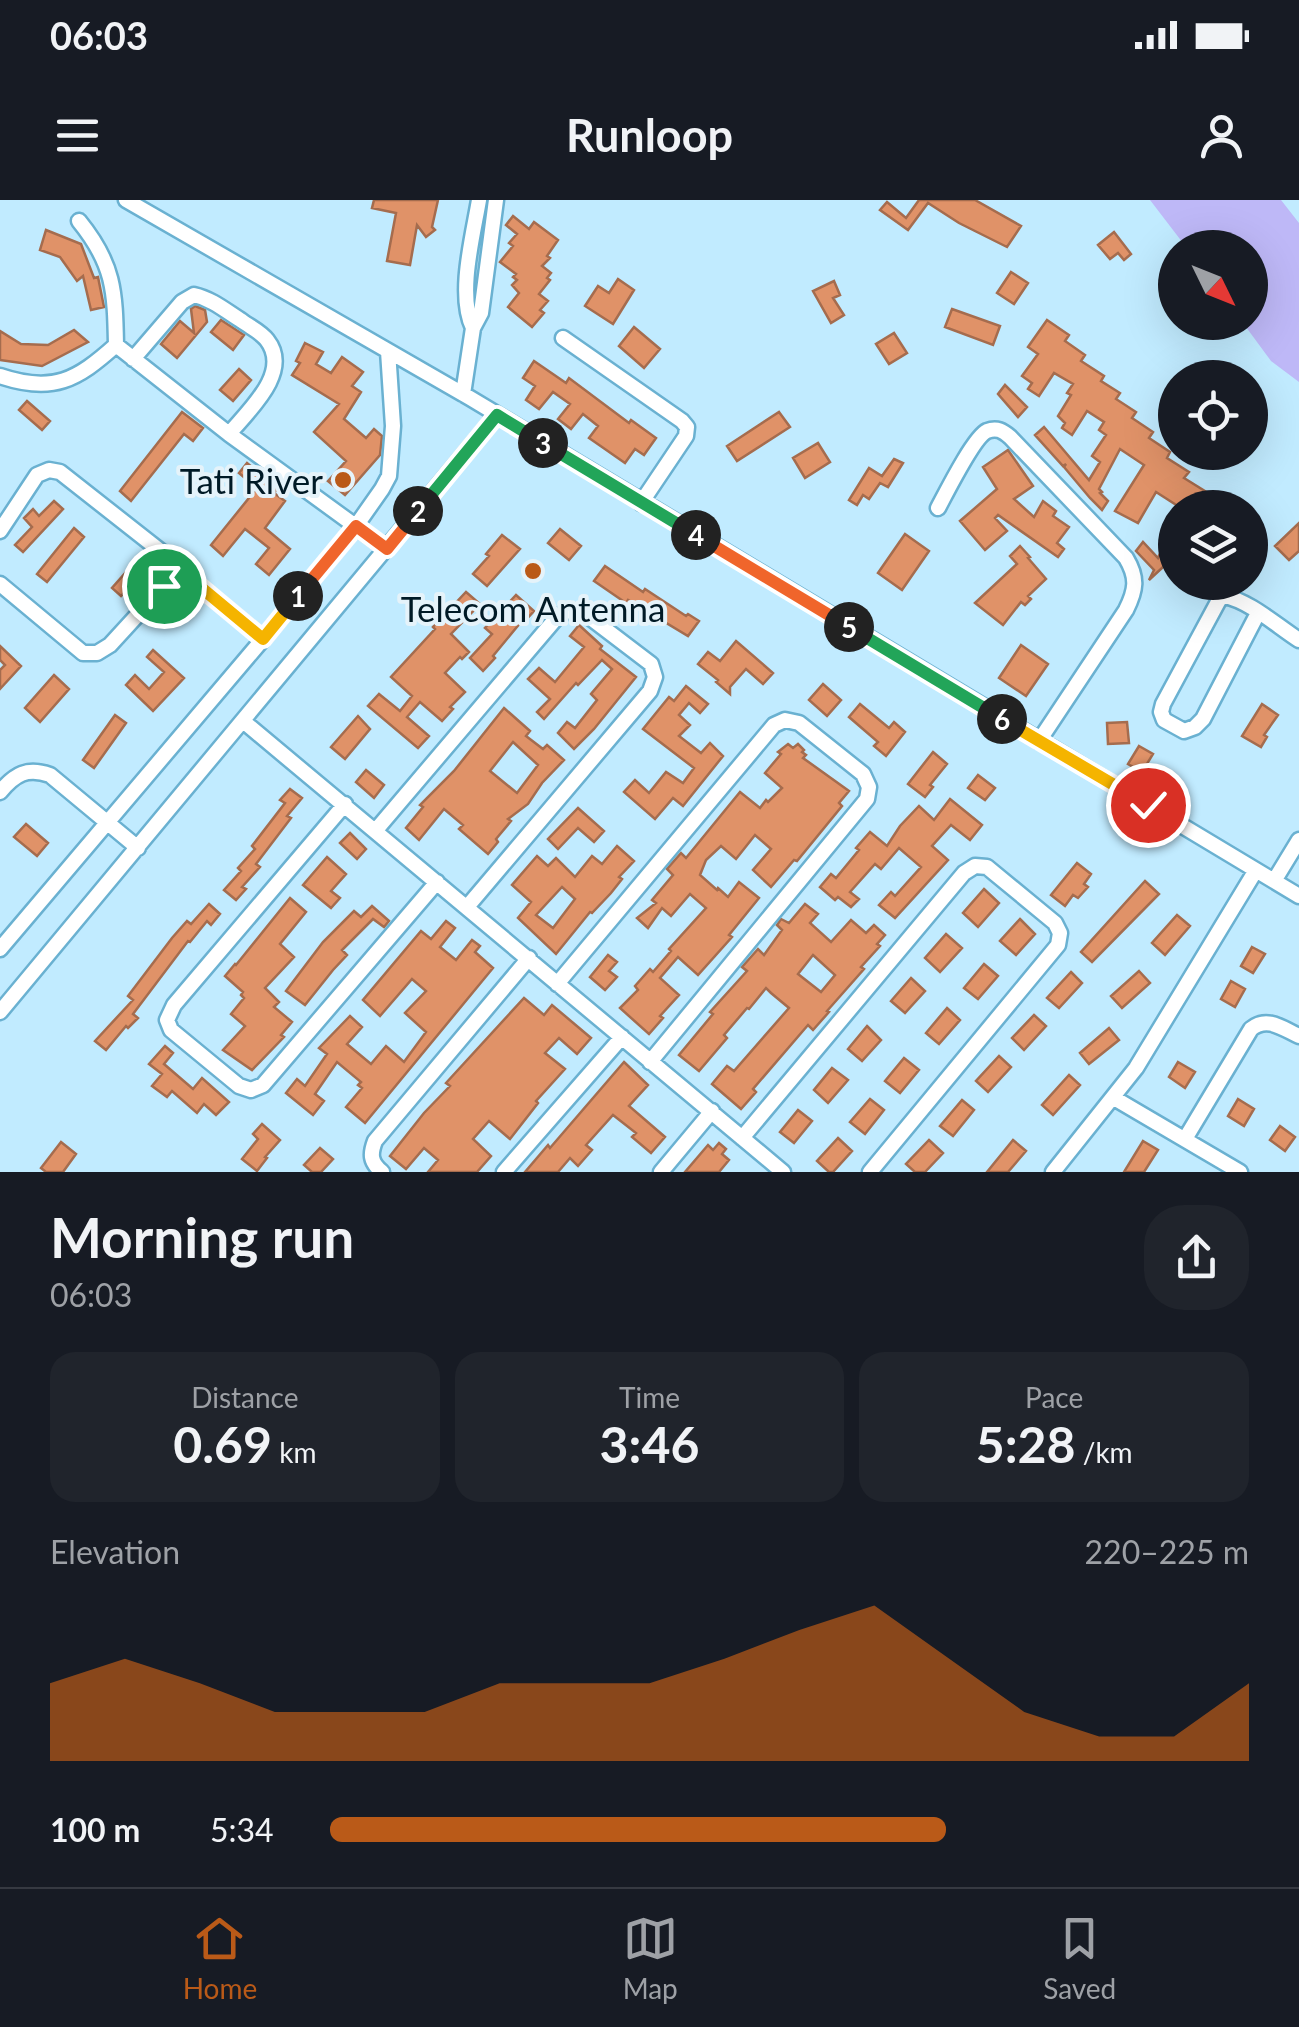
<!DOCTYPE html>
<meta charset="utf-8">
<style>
:root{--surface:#171b24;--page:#20242c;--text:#f1f3f6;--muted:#9ea1a6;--line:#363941;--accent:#ba5a18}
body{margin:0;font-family:Lato,sans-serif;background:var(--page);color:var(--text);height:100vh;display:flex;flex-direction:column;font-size:38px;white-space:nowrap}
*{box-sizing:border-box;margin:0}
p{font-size:32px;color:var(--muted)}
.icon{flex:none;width:55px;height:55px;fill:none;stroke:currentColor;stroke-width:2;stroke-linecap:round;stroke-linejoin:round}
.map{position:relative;height:972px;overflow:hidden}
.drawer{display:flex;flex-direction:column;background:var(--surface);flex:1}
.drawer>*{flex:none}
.needle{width:65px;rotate:133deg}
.buttons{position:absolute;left:1158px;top:30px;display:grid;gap:20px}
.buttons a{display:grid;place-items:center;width:110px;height:110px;border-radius:50%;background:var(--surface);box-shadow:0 10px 40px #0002;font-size:50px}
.pin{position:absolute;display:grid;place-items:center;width:85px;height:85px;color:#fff;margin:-42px;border:5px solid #fff;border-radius:50%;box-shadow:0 2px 10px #0007}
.km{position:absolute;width:50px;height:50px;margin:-25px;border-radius:50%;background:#222;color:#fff;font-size:28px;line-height:50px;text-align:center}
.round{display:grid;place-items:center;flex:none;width:105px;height:105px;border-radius:40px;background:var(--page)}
.overview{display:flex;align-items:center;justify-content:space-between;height:170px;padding:0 50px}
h1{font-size:55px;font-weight:700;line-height:75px}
.metrics{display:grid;grid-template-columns:repeat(3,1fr);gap:15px;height:170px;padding:10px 50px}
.metrics div{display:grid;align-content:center;border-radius:25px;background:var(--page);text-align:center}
.metrics b{font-size:50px;font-weight:700}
.metrics small{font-size:28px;font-weight:400}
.metrics p{font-size:28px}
.chart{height:280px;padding:20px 50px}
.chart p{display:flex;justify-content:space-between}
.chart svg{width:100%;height:180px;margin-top:10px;fill:var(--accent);opacity:.7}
ul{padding:0 50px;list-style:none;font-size:32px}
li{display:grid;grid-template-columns:160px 120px 1fr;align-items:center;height:75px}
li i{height:25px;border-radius:12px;background:var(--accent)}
.status{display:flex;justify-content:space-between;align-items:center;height:70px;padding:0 50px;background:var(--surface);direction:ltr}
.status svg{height:28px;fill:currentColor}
header{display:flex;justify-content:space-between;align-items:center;height:130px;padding:0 50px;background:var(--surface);font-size:45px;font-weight:700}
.tabs{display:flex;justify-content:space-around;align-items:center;height:140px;border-top:2px solid var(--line);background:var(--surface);font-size:28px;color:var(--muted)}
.tabs a{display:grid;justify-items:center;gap:5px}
.tabs .selected{color:var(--accent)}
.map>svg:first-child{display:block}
.water{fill:#beb8f7}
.building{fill:#e09268;stroke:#a56c4e;stroke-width:2.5;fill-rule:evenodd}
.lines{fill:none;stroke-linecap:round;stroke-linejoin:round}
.minor-casing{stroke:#6ab1d1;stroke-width:19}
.minor{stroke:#fff;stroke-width:14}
.split-1-casing{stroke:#fff;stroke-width:20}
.split-2-casing{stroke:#fff;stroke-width:20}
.split-3-casing{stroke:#fff;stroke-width:20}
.split-4-casing{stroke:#fff;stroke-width:20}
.split-5-casing{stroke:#fff;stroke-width:20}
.split-6-casing{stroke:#fff;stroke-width:20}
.split-7-casing{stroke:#fff;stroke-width:20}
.split-1{stroke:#f5b400;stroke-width:12}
.split-2{stroke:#f0652b;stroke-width:12}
.split-3{stroke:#22a559;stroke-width:12}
.split-4{stroke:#22a559;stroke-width:12}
.split-5{stroke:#f0652b;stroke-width:12}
.split-6{stroke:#22a559;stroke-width:12}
.split-7{stroke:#f5b400;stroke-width:12}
.poi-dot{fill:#ba5a18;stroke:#e5f3fa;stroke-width:4}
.labels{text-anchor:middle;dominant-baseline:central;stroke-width:8;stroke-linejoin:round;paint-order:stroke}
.poi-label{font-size:35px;fill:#001a26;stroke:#e5f3fa;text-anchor:end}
</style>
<div class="status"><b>06:03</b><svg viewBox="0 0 49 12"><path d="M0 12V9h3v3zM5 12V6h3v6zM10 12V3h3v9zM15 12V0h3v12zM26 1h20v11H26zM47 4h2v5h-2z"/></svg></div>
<header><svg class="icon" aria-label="menu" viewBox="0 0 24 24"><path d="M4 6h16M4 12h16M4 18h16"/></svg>Runloop<svg class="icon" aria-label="person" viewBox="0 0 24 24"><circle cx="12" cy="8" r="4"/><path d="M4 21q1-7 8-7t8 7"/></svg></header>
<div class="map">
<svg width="1299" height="972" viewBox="0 0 1299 972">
<rect width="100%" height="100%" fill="#c1ebff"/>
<path class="water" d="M1150,0H1281L1299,23V182L1271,161L1243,123L1250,122V48L1186,47Z"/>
<path class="building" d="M374,0H438L432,27L435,30L426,37L417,25L410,65L387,61L396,13L372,8Z
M919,0H975L1021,26L1007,47L959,23L928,3L908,30L880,10L887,2L906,18Z
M513,16L529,29L534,22L558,40L547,56L550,58L542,66L551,73L547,78L550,80L539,94L548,101L540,110L544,113L532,127L508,107L519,93L512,85L517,80L513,77L516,74L500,62L513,46L509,43L517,34L506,25Z
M46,30L81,44L94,78L98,77L104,107L91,110L83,76L77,81L60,57L40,50Z
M1114,32L1131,54L1124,60L1118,53L1110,59L1098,45Z
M1011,72L1028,83L1014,104L997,93Z
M618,79L634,90L613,124L585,106L598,86L609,93Z
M834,81L840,95L833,98L844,115L831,123L813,91Z
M195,106L205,110L207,122L177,158L161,144L180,121L194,133L191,109Z
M952,109L1000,126L993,145L945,127Z
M221,120L244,135L233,150L211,132Z
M1047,120L1069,135L1065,141L1085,155L1081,161L1104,176L1101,181L1120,193L1116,199L1136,212L1132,218L1153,232L1149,238L1170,252L1167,258L1189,272L1184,278L1213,296L1215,293L1229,300L1223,308H1181L1156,292L1138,323L1115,311L1144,265L1120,249L1099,289L1102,292L1100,293L1108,301L1102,310L1090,298L1064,267L1066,264L1063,266L1035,235L1044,227L1089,280L1100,262L1092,256L1106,235L1099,230L1104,222L1087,211L1072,235L1062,228L1065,223L1058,216L1071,195L1067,193L1073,184L1054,173L1039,196L1028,189L1032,183L1022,176L1038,154L1028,147Z
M634,127L660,149L644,168L619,146Z
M74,130L88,142L42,166L0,160V131L21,144L48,145Z
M894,133L907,153L889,164L876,144Z
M305,143L323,152L316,164L331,173L342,157L363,172L352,186L361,192L344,219L366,238L374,229L382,236L380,255L345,295L328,281L346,261L314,232L339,204L292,175L300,163L296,161Z
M534,161L566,183L569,178L629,223L631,220L656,238L644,255L635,249L625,263L602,247L589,238L598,226L583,214L571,229L558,219L570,204L553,192L539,209L526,200L535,186L523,178Z
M239,169L251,180L233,201L220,190Z
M1005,185L1027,207L1018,217L998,194Z
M27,201L50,221L42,230L19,210Z
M182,212L203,228L193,241L184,234L131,301L120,291Z
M779,212L790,227L737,261L727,246Z
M818,243L830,262L805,278L793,258Z
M1008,250L1033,286L1014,299L1034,317L1043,301L1056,311L1053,316L1069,327L1057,343L1064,349L1058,357L998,315L995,318L1007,331L985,350L960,321L997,289L983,267Z
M894,259L903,263L888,287L880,283L869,299L863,295L857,305L849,300L869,268L882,276Z
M247,263L278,288L274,293L285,301L265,328L290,349L269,375L256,364L269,348L245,329L223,356L211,345L257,288L239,273Z
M54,301L63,309L23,352L15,345L32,327L24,318L33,309L39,316Z
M1175,314V356L1149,380L1154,370L1136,351L1143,342L1158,358L1167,338L1162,335Z
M1299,323V351L1289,360L1275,346Z
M74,328L84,337L47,382L37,374Z
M560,329L581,346L569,360L548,343Z
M905,334L929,351L902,390L878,373Z
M502,335L520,349L487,386L473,374L489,356L486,354Z
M1020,346L1030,357L1028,358L1046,379L1028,396L1031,399L1025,405L1021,402L1003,425L975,403L1017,364L1010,356Z
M134,363L144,372L121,396L112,388Z
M605,366L643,392L645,389L686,416L688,414L699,421L688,436L628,400L626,403L594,381Z
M466,392L480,404L451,434L469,452L462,459L460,457L445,473L465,492L450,507L453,509L442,521L420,502L407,517L429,536L418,548L368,506L379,494L400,511L412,496L391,477L435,429L433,427Z
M516,395L534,411L523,423L521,422L493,456L495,458L483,471L470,458L492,434L485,428Z
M579,425L602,446L600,449L636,477L594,529L574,549L558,533L567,522L575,528L597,500L591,494L612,469L602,460L578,485L576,483L544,519L537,512L550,499L528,479L539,468L555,482L584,447L570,436Z
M736,441L773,473L763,484L746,469L730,487V494L716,482L718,480L698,464L708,452L720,461Z
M1021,445L1048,464L1026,496L999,478Z
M0,446L21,466L0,489V470L5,465L0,460Z
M153,450L184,478L153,511L126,485L135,475L149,489L164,472L147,457Z
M54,475L69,489L40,522L25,508Z
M823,484L841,500L827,516L809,500Z
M686,486L708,504L700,513L689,503L679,515L690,525L679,536L701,553L710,543L723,556L683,606L673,598L655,619L624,592L635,580L649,593L666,572L683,583L694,568L643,529L669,497L674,501Z
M860,504L889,528L894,522L905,532L886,556L874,546L878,542L849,517Z
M1262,504L1278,515L1264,535L1267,537L1261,547L1242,536Z
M504,508L530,531L526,536L543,549L547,545L564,560L542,583L528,604L508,619L511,621L496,639L498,642L488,654L459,629L463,625L444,609L419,640L406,628L423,607L420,605L454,571ZM513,542L538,565L517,593L490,571Z
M115,515L126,523L94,568L83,560Z
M358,516L370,529L345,559L331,547Z
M1127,522L1129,543L1108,544L1107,523Z
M788,544L793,548L798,544L804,550L802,552L806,555L803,558L849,591L839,603L842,606L797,661L794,660L771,687L753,670L771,649L755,635L736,659L721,646L706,660L700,675L717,690L718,688L728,697L739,682L759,698L729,735L732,737L698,775L678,757L660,778L679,795L660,816L663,818L649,834L620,808L638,790L635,786L650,769L653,772L671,751L669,749L706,708L690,694L671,716L662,708L648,728L637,718L656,703L652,700L673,675L667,669L681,653L686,658L740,592L760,608L766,600L768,602L782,588L765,573L781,554L778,552Z
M1139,546L1153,554L1142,572L1128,564Z
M933,552L947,564L930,585L933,587L925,597L908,584Z
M366,570L384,585L374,598L356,582Z
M978,575L995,588L985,600L968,588Z
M290,589L302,598L287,616L291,618L256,664L260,667L242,687L246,689L236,700L224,690L241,671L238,668L255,649L252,646L285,603L280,600Z
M950,599L982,625L970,640L951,625L932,646L948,660L895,718L879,705L891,692L895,696L921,667L899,648L881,669L875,664L850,692L859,699L851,707L838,697L835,700L820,687L831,674L836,678L859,650L856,648L870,632L887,646L900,626L919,606L934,620Z
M578,608L604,631L594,642L578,628L558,649L548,639Z
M26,624L48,643L37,656L14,637Z
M350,633L366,649L357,659L340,643Z
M617,646L634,661L619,677L622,679L611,693L592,713L590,712L556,754L518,718L531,702L512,685L537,656L548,666L556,658L575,677L592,656L602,664ZM562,687L575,699L553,728L536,715Z
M327,657L346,674L331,691L340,698L331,708L303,685Z
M1077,663L1091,674L1084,684L1088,687L1078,698L1073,695L1065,706L1051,695Z
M1145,681L1159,694L1092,762L1081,752Z
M984,689L999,703L978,727L963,713Z
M290,698L306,712L280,744L294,757L265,788L279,802L274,807L292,822L281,835L284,837L252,870L223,850L245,826L231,814L244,798L241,795L243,792L225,776L235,764L236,765Z
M209,704L220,714L211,725L207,721L190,742L188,741L133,814L138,818L128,828L126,826L106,850L95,841L133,800L128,796L172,738L187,721L191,724Z
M805,704L818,714L810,723L831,742L851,720L866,733L874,725L885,735L877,744L880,746L861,767L864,769L827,811L829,812L813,830L808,825L753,889L756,892L741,909L712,884L727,866L734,871L789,808L771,793L766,788L749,809L747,808L724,835L727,838L699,871L679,855L713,814L710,812L747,771L742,767L758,749L764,755L782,730L777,725L781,719L789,723ZM813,755L835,775L821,792L798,774Z
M372,706L389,721L384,727L373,719L342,750L347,755L333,770L305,805L286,791L323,742L354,711L361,717Z
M1177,715L1190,726L1165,755L1152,743Z
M1020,719L1035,734L1016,755L1000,741Z
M446,721L455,728L440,747L456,760L472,740L480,746L475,752L493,768L365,923L346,907L362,888L358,885L361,882L337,862L315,894L324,901L313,915L286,893L297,879L305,886L327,854L319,848L350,816L362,827L347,844L371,864L386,846L404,862L426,832L405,813L426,791L412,779L380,816L363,800L421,731L431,739Z
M946,734L962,748L940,772L925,758Z
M1252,747L1265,754L1253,773L1241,766Z
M608,755L617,762L609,771L617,777L605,790L590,777Z
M984,764L998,776L978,799L964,788Z
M1139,771L1150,783L1122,808L1111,796Z
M1071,772L1082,783L1059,808L1047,798Z
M911,778L925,791L905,813L891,801Z
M1231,781L1245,789L1235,807L1221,799Z
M524,798L544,815L552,805L591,838L577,854L559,838L545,853L565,869L536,901L538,903L510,939L489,921L473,939L491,956L477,972H428L438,960L424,948L406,969L390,956L424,913L450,886L446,883Z
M947,808L960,820L939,844L926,833Z
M1034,815L1046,826L1024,850L1012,838Z
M867,826L881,840L862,861L848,849Z
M1109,828L1119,840L1089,864L1080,853Z
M165,846L173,853L164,864L193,889L202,878L229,902L216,915L204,904L197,913L172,891L167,897L152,886L162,874L149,864Z
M999,856L1011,867L988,892L976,881Z
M904,858L919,870L900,893L885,881Z
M624,862L648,885L629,906L665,937L651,953L632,937L636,933L613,915L586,945L592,950L578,966L570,958L558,972H525L548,945L550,948Z
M1178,862L1195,872L1185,888L1169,877Z
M832,868L848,880L828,903L814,890Z
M1069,875L1080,885L1053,915L1042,905Z
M870,899L884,910L865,934L850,922Z
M1238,899L1254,909L1244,926L1228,916Z
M962,900L974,910L953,936L940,926Z
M798,910L812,921L794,943L780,932Z
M262,924L280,940L265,957L267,958L257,971L242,959L258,939L253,934Z
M1280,926L1295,937L1285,951L1270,940Z
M838,938L852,951L833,972H829L817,961Z
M929,940L943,953L925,972H915L906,964Z
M1013,940L1026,951L1008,972H987Z
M1143,941L1158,950L1144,972H1124Z
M61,942L76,954L63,972H46L41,968Z
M719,943L726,949L722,954L729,960L719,972H685L708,945L713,950Z
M320,948L333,959L321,972H312L304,965Z"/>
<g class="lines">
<g class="minor-casing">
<path id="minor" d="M126,0L470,198L1299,696
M473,128C457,95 473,36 479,0
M563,138L682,221L687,227L686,236L641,303
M116,145L229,234L387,349
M133,159L182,102L194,95C212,99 226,111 242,121C250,127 261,132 267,140C292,172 249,210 229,234
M0,176C53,194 77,180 116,145C115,91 114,64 79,21
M463,194L473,128L481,113L496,0
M938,308C946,293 974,237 987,231C997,227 1003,231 1010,237L1126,358C1138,378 1136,390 1126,410L1039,541
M0,331L37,275L49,270L60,272L163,353
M0,384L83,453H97L110,445L164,386L178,378L192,380L263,439
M1258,413L1203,519L1195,527L1184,531L1164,520L1161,512L1163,504L1219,400L1224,396C1250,401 1277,426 1299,440
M243,521L783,972
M0,592C15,574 27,567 50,575L138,648
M345,604L174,805L167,820L171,830L239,886L251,890L263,885L437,682
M376,630L558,416L570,410L584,413L651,464L655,477L650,491L467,707
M1274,681L1299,640
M0,749L263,439L356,326L382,289L389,276L393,226L388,151
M557,784L774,525L785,520L799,523L863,574L869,587L867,599L650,862
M0,812L497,215
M1114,898L1240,972
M742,938L964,673L975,666L987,667L1055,723L1060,733L1058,745L870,972
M1185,939L1251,829C1267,816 1282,828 1299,836
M382,972C370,962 370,954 375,941L529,758
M504,972L622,837
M661,972L712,911
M1053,972L1136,868L1256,670"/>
</g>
<use href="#minor" class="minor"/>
</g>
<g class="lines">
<g class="split-1-casing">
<path id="split-1" d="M164,386L178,378L192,380L263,439L298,396"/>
</g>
<g class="split-2-casing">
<path id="split-2" d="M298,396L356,326L387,349L418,311"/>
</g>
<g class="split-3-casing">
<path id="split-3" d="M418,311L497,215L543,243"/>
</g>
<g class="split-4-casing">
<path id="split-4" d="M543,243L696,335"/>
</g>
<g class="split-5-casing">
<path id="split-5" d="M696,335L849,427"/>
</g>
<g class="split-6-casing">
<path id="split-6" d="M849,427L1002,519"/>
</g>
<g class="split-7-casing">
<path id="split-7" d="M1002,519L1148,605"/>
</g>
<use href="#split-1" class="split-1"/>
<use href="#split-2" class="split-2"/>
<use href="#split-3" class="split-3"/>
<use href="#split-4" class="split-4"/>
<use href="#split-5" class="split-5"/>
<use href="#split-6" class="split-6"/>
<use href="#split-7" class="split-7"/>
</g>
<g class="poi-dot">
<circle cx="343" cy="280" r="10"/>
<circle cx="533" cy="371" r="10"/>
</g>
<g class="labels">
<g class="poi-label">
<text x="323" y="280">Tati River</text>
<text x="533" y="408" text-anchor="middle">Telecom Antenna</text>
</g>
</g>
</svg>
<div class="buttons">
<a><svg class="needle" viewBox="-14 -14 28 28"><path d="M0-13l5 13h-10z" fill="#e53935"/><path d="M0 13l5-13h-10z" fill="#9ea1a6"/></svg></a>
<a><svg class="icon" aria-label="locate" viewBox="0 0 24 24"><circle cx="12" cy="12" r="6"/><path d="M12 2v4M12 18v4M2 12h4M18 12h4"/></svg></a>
<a><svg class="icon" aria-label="layers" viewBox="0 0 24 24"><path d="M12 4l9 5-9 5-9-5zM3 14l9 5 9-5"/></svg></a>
</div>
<div class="pin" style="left:164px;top:386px;background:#1e9e55"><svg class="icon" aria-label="arrive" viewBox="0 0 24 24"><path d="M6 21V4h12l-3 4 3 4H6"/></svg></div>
<div class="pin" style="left:1148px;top:605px;background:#d93025"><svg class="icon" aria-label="check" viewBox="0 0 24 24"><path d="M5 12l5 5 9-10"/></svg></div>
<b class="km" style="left:298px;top:396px">1</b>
<b class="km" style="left:418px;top:311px">2</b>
<b class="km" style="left:543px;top:243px">3</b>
<b class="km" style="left:696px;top:335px">4</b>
<b class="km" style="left:849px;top:427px">5</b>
<b class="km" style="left:1002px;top:519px">6</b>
</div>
<section class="drawer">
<div class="overview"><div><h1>Morning run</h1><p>06:03</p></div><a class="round"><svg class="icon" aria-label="share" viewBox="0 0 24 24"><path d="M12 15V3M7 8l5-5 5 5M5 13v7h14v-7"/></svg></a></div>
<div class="metrics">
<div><p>Distance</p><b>0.69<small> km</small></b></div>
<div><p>Time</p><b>3:46</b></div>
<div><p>Pace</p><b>5:28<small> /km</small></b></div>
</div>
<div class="chart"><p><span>Elevation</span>220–225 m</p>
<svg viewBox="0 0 160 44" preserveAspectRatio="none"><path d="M0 44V25L10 19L20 25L30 32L40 32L50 32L60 25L70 25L80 25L90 19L100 12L110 6L120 19L130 32L140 38L150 38L160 25V44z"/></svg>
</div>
<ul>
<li><b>100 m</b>5:34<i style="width:67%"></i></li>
</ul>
</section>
<nav class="tabs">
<a class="selected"><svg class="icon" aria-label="home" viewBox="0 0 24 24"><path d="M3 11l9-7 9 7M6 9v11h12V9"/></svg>Home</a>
<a><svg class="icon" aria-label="map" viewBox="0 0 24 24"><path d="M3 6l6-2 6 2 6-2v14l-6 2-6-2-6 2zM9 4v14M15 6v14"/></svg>Map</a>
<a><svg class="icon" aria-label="saved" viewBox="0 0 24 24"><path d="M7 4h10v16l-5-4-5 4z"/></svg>Saved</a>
</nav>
